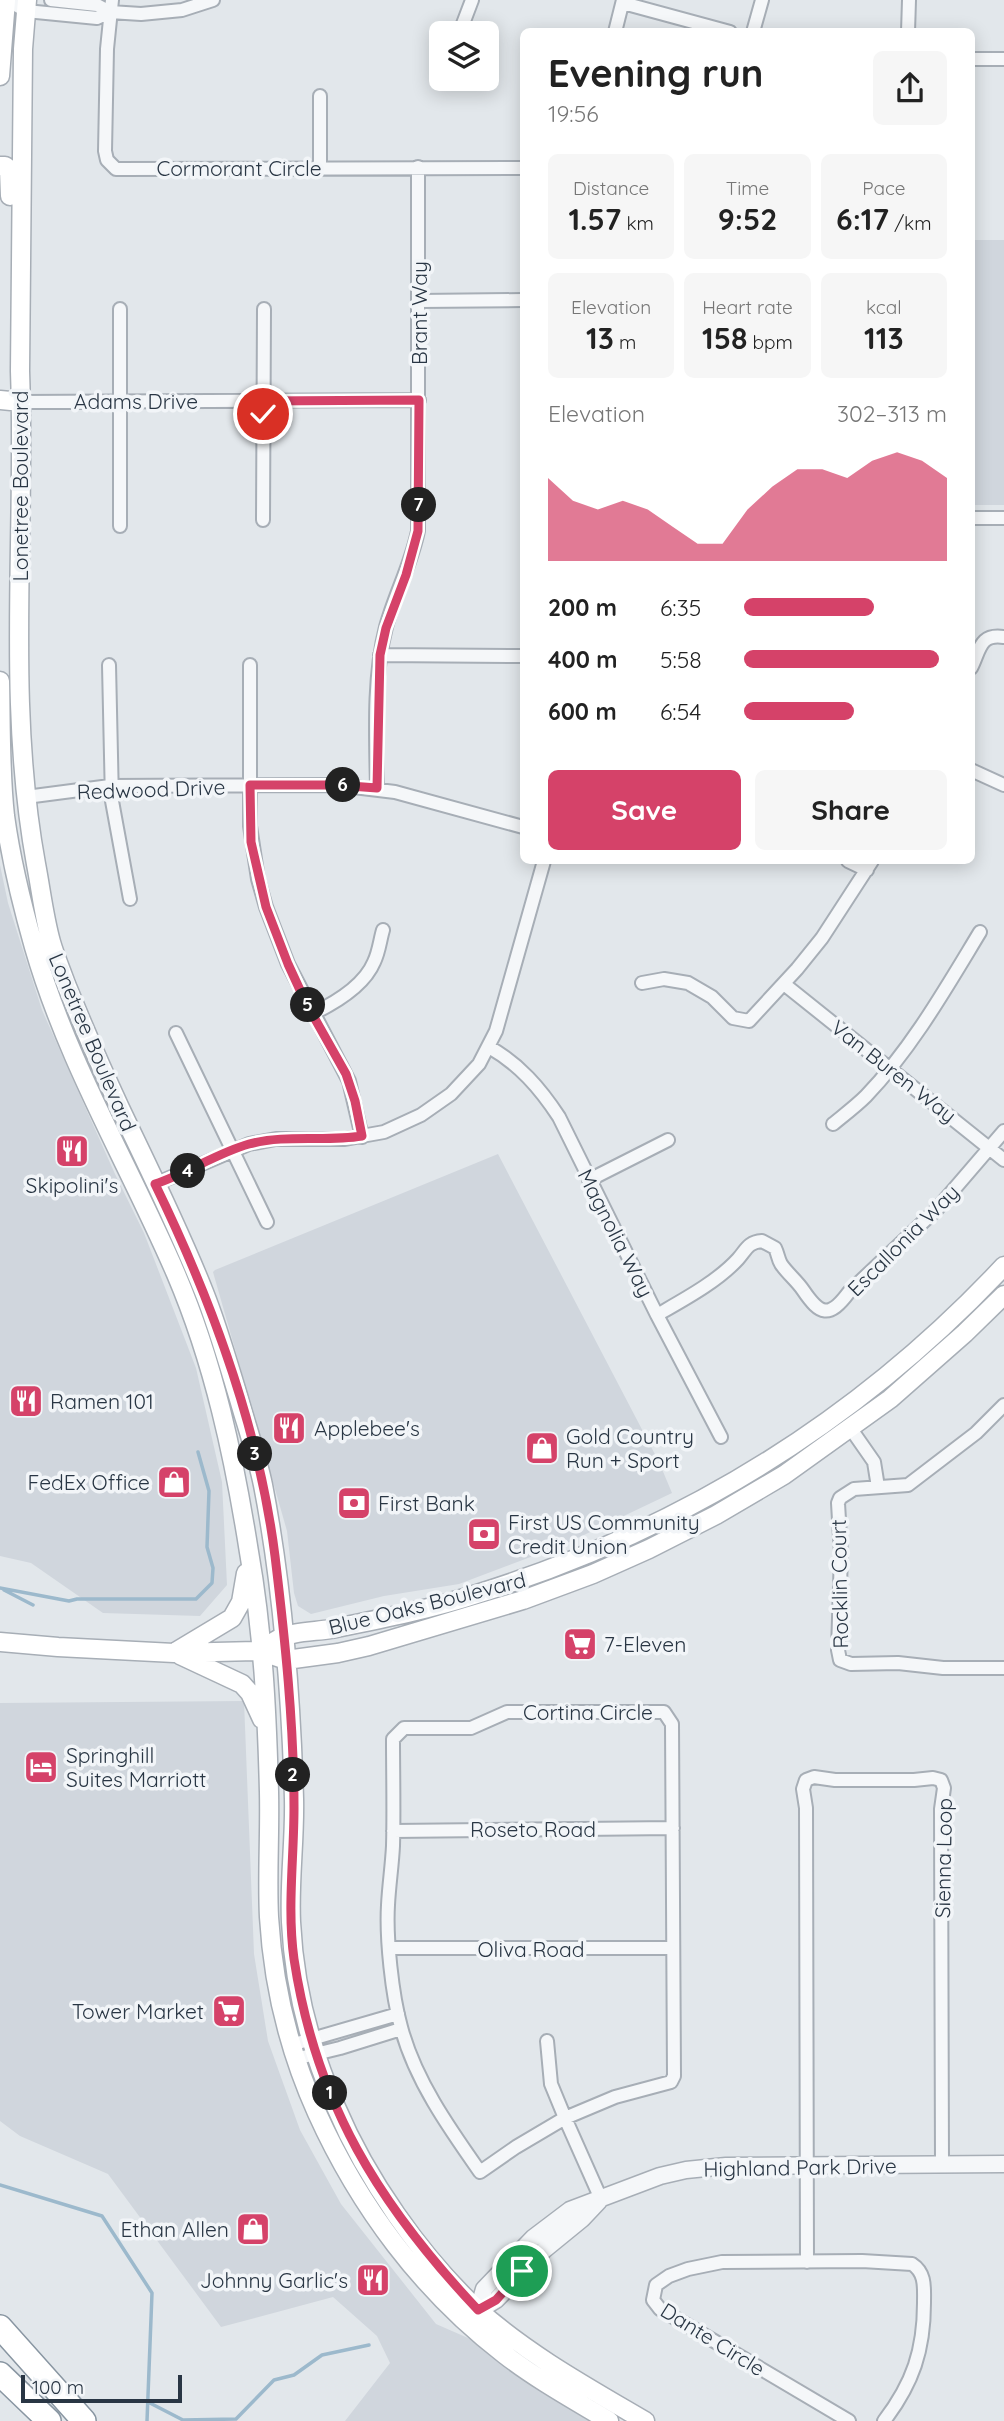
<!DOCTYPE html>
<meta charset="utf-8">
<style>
:root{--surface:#fff;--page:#f6f6f6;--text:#222;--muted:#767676;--accent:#d54269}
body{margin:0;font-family:Quicksand,sans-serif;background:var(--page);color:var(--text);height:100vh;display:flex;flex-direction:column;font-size:26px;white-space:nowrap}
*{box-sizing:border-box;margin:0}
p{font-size:23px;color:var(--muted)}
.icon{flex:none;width:38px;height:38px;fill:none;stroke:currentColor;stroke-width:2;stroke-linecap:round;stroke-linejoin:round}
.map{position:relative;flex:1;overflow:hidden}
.side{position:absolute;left:520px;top:28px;width:455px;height:836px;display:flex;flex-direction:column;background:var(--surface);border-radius:10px;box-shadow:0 4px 18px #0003}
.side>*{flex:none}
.fabs{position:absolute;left:429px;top:21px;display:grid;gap:14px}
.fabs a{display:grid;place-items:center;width:70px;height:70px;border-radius:10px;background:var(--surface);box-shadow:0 4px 18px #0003;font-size:35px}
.scale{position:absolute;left:21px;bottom:18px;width:161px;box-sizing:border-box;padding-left:7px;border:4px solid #293644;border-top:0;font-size:19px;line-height:24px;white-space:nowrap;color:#293644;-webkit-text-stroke:5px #f2f5f8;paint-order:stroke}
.pin{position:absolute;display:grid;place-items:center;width:60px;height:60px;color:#fff;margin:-30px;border:4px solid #fff;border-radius:50%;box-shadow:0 2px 7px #0007}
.km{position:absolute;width:35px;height:35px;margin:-18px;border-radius:50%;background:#222;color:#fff;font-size:19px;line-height:35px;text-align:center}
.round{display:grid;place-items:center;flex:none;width:74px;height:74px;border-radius:10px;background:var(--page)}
.head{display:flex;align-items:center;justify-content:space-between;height:119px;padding:0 28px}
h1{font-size:38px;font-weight:700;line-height:52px}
.metrics{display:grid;grid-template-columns:repeat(3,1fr);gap:10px;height:119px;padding:7px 28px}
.metrics div{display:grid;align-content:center;border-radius:10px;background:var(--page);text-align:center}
.metrics b{font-size:30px;font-weight:700}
.metrics small{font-size:19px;font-weight:400}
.metrics p{font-size:19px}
.chart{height:196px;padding:14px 28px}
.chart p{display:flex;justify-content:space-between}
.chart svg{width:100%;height:126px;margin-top:7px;fill:var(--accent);opacity:.7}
.cta{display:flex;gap:14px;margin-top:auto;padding:14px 28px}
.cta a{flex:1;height:80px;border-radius:10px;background:var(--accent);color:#fff;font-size:28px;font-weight:700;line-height:80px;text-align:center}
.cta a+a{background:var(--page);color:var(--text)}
ul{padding:0 28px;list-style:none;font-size:23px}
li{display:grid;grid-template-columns:112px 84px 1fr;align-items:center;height:52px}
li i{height:18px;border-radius:9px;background:var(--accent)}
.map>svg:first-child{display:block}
.built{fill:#d0d6dd}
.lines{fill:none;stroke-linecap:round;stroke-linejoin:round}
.stream{stroke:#9cb9cc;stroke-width:3.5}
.minor-casing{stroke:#a7aeb6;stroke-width:16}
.tertiary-casing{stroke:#a7aeb6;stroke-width:19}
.secondary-casing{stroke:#a7aeb6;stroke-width:21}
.motorway-casing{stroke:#8996a2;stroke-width:26}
.minor{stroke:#f5f7f9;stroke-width:12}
.tertiary{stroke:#f5f7f9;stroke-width:16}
.secondary{stroke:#fff;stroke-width:18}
.motorway{stroke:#fff;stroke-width:23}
.route-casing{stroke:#fff;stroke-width:14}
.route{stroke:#d54269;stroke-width:9}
.labels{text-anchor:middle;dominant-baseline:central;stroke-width:7;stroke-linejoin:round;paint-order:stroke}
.street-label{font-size:21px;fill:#293644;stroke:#f2f5f8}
.poi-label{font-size:21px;fill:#293644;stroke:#f2f5f8;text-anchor:start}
</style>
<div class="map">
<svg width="1004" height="2421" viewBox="0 0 1004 2421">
<rect width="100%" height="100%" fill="#e2e7eb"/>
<path class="built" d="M971,240H1004V505H971Z
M0,865L8,903L42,1010L115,1174L144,1233L196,1368L222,1482L227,1585L200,1616L103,1613L31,1563L0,1556Z
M498,1154L659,1462L672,1493L565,1544L459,1584L384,1596L311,1614L298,1606L294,1593L287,1531L213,1272L215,1270Z
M244,1701L254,1954L268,2041L300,2130L341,2204L436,2324L468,2338L594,2421H345L390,2363L377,2336L333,2297L221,2327L108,2174L20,2136L0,2121V1703Z"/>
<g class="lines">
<path class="stream" d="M0,1588L69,1601L77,1599H196L212,1583L213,1568L207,1547L209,1491L198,1452
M4,1590L33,1605
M0,2185L102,2216L152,2293L147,2421
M148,2402L183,2420L236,2419L274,2380L294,2375L322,2355L369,2345"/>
<g class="minor-casing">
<path id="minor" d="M7,0L26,11L97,18L110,12
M51,0L97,5L110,12L141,14L182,10L213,0
M112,0L107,49L105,151L107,160L116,169L523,168
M623,3L730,32
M461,29L472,0
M615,32L623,0
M753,32L762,0
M908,32L909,0
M971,59H1004
M320,168V96
M419,301L523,300
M120,309V526
M21,402L419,400
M971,518H1004
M263,520L264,309
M380,655L523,656
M109,665L112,801L130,899
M250,665V826L258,879L266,907L288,964L349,1081L362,1137
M971,668C980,651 979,633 1004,637
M971,770L1004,785
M377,788C376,737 373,677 386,627C395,594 411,565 418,531V167
M26,797L110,786L337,785L395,792L523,827
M848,861L867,870
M642,983L664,979L688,983L712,997L733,1018L749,1021L797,969L822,938L872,861
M784,984L1004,1160
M312,1014C335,1003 364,986 374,962C379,952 380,940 383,930
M176,1033L267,1222
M489,1047C519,1064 540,1088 559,1117L657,1315L721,1437
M833,1124C844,1115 856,1106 866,1096C912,1048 946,988 980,932
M589,1180L668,1140
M155,1184L249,1144L276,1139H345L384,1132L421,1115L451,1094L479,1064L496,1031L544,861
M657,1315C683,1300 717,1282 738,1259C746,1250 748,1242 762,1241L775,1248C778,1254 778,1259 781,1264C787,1273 797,1281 803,1290C820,1315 829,1319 849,1292L937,1209L1004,1131
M1004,1405L976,1433L908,1485L854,1489L840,1498L838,1503L841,1554L838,1650L840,1660L851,1664L898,1663L943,1668H1004
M851,1429L874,1462L878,1487
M393,1831L673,1828
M390,1948H672
M547,2041L551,2084L565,2118L516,2147L480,2172C449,2128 415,2080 401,2027C392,1995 386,1938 388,1905C389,1885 392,1866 393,1846C394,1811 393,1775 393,1739L404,1728H471L507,1712H664L672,1724L674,2076L671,2082L615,2097L565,2118L601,2199
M291,2045L398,2014
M295,2059L340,2048L401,2029
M807,2262L806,1808L803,1789L806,1780L814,1777L835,1780H914L933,1778L941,1780L944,1788L941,1809L942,2165
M849,2421L660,2309L653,2300L656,2285L669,2276L688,2269L722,2262L862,2261L912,2264C926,2273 924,2288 924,2303C924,2350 913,2383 884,2421"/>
</g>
<g class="tertiary-casing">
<path id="tertiary" d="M478,2310L484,2289L533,2238L570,2210L660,2176L686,2170L726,2166L1004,2164
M473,2314L496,2300L544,2250L582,2219L599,2201"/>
</g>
<g class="secondary-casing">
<path id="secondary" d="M27,0L23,49L20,371C26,535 6,701 36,864C41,890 44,917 51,942C55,956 61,970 66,984C83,1026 101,1067 120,1108C149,1169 179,1229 204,1292C218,1327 228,1363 239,1399C247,1427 257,1456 263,1485C283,1588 291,1694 294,1799C295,1840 289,1881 291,1922C294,1985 311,2050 336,2107C366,2178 420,2256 477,2309C527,2354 587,2387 645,2421
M0,76L6,0
M0,166H5L9,169L10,196
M0,400L21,402
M0,681C1,726 0,772 5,816C11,860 22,905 34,947C67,1062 129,1165 176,1274C214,1363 234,1457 249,1552C263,1631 267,1713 269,1792C270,1834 267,1876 269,1917C273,1985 289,2051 317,2113C359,2206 422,2291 504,2354C536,2379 574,2400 609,2421
M275,1641C290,1631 313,1632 331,1629C381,1619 432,1609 480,1593C683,1529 858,1422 1004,1266
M0,1642L58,1647L174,1653L260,1651L286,1660L338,1653L369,1646L523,1600L593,1574L649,1549L716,1515L784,1475L890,1399L965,1333L1004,1295
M177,1651L232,1618L241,1602L246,1573
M180,1655L242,1684L250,1693L262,1719"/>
</g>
<g class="motorway-casing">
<path id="motorway" d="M0,2327L84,2421
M0,2374L49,2421"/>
</g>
<use href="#minor" class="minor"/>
<use href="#tertiary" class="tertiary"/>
<use href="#secondary" class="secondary"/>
<use href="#motorway" class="motorway"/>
</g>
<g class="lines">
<g class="route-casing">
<path id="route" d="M263,414V401L419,400L418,531L406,575L386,628L380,655L377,788L337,785H250L251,842L266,907L288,964L306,1003L346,1074L355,1101L362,1136C325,1142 286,1134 249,1144C217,1153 188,1173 155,1184C211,1299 259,1429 275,1556C285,1639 294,1724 294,1808C294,1858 287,1909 294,1959C316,2104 379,2205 478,2310L496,2300L522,2271"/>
</g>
<use href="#route" class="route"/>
</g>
<defs>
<g id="restaurant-square" transform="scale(1.75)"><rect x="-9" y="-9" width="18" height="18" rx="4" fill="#d54269" stroke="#f2f5f8"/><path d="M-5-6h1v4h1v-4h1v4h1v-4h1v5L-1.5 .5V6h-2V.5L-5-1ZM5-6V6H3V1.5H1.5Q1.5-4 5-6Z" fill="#fff"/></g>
<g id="shop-square" transform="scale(1.75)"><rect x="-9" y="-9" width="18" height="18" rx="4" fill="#d54269" stroke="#f2f5f8"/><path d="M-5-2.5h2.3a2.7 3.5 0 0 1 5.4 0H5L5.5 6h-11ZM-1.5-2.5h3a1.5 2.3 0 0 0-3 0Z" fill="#fff"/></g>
<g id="bank-square" transform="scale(1.75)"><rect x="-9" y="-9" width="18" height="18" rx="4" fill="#d54269" stroke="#f2f5f8"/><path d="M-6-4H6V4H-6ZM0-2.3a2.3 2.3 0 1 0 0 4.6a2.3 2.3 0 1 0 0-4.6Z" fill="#fff"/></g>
<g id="supermarket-square" transform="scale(1.75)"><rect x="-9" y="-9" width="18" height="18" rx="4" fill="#d54269" stroke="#f2f5f8"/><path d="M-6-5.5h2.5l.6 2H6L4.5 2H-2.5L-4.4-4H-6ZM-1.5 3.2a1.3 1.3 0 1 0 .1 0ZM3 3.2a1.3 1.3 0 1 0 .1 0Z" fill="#fff"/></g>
<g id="hotel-square" transform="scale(1.75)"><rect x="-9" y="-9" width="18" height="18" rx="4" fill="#d54269" stroke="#f2f5f8"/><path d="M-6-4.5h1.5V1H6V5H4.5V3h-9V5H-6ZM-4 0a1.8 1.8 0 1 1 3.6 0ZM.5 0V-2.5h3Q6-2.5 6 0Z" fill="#fff"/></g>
</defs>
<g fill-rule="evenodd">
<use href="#restaurant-square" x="72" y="1151"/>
<use href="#restaurant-square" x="26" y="1401"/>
<use href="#restaurant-square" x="289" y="1428"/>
<use href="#shop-square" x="542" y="1448"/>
<use href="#shop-square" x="174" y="1482"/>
<use href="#bank-square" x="354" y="1503"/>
<use href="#bank-square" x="484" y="1534"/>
<use href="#supermarket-square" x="580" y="1644"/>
<use href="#hotel-square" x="41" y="1767"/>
<use href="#supermarket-square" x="229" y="2011"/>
<use href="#shop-square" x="253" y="2229"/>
<use href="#restaurant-square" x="373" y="2280"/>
</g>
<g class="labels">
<g class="street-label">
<text x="239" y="168">Cormorant Circle</text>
<text transform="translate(419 313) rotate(-90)">Brant Way</text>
<text x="136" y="401">Adams Drive</text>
<text transform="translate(20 486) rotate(-90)">Lonetree Boulevard</text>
<text transform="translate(151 789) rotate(-2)">Redwood Drive</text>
<text transform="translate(93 1042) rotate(67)">Lonetree Boulevard</text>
<text transform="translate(894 1071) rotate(38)">Van Buren Way</text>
<text transform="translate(616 1233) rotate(63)">Magnolia Way</text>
<text transform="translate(903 1240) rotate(-45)">Escallonia Way</text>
<text transform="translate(839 1584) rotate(-91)">Rocklin Court</text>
<text transform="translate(427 1603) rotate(-14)">Blue Oaks Boulevard</text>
<text x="588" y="1712">Cortina Circle</text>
<text x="533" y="1829">Roseto Road</text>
<text transform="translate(943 1858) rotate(-89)">Sienna Loop</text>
<text x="531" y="1949">Oliva Road</text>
<text transform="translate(800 2167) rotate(-1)">Highland Park Drive</text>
<text transform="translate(713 2339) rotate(32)">Dante Circle</text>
</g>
<g class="poi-label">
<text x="72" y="1185" text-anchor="middle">Skipolini's</text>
<text x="50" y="1401">Ramen 101</text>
<text x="314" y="1428">Applebee's</text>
<text x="566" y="1436">Gold Country<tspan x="566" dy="24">Run + Sport</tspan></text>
<text x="150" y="1482" text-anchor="end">FedEx Office</text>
<text x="378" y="1503">First Bank</text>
<text x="508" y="1522">First US Community<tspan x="508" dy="24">Credit Union</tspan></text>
<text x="604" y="1644">7-Eleven</text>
<text x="66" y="1755">Springhill<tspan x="66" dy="24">Suites Marriott</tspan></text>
<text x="204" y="2011" text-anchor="end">Tower Market</text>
<text x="229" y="2229" text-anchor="end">Ethan Allen</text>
<text x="348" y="2280" text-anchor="end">Johnny Garlic's</text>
</g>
</g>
</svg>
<div class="fabs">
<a><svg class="icon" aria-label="layers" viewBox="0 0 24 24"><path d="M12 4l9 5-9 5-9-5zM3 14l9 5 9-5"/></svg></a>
</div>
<div class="scale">100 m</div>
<div class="pin" style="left:522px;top:2271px;background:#1e9e55"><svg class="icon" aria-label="arrive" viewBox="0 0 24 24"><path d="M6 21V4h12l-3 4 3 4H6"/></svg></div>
<div class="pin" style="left:263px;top:414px;background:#d93025"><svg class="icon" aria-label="check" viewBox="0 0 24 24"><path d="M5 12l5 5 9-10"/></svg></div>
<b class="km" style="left:330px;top:2093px">1</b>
<b class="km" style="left:293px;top:1775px">2</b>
<b class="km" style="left:255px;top:1454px">3</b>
<b class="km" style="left:188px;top:1171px">4</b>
<b class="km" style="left:308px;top:1005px">5</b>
<b class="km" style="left:343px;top:785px">6</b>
<b class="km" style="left:419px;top:505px">7</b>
<section class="side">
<div class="head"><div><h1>Evening run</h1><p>19:56</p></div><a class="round"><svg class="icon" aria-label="share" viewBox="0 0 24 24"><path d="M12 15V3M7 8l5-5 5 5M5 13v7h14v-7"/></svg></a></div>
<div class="metrics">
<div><p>Distance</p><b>1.57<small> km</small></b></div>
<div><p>Time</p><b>9:52</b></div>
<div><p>Pace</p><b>6:17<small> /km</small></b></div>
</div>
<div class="metrics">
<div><p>Elevation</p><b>13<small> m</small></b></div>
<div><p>Heart rate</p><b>158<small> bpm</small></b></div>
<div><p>kcal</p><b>113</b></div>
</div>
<div class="chart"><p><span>Elevation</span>302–313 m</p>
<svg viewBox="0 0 160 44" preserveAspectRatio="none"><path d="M0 44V15L10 23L20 26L30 23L40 26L50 32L60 38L70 38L80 26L90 18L100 12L110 12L120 15L130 9L140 6L150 9L160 15V44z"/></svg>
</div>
<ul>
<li><b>200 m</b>6:35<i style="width:64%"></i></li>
<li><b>400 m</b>5:58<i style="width:96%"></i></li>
<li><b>600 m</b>6:54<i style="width:54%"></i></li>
</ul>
<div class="cta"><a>Save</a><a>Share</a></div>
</section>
</div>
